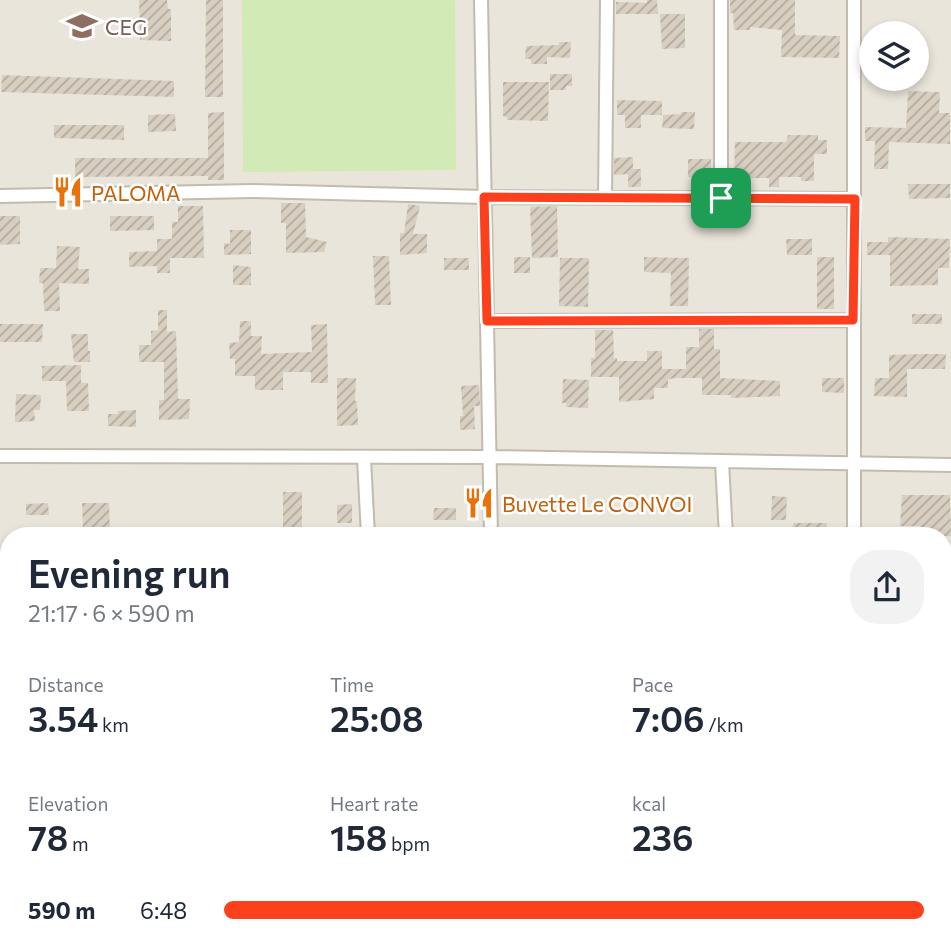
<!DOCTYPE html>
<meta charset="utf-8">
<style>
:root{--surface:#fff;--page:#f2f2f3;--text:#1f2937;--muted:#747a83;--accent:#fc3f1d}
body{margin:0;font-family:Commissioner,sans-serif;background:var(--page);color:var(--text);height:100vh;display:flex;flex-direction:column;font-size:26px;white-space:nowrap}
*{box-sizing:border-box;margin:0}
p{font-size:23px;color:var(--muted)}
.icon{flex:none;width:38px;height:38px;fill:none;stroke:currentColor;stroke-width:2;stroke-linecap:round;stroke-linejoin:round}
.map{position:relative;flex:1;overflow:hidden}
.details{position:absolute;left:0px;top:527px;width:952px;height:425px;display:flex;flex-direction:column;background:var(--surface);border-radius:28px 28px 0 0;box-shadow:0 4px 10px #0003}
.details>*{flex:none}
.fabs{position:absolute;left:859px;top:21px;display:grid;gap:14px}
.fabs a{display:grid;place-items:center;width:70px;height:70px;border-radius:50%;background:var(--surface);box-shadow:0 4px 10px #0003;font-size:35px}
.pin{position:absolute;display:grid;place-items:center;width:60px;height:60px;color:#fff;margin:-30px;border-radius:14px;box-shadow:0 4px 10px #0006}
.round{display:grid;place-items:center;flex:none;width:74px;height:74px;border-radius:28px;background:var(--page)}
.head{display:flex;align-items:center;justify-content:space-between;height:119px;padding:0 28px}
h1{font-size:38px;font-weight:600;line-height:52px}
.stats{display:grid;grid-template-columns:repeat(3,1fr);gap:10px;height:119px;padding:7px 28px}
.stats div{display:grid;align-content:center}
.stats b{font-size:35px;font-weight:600}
.stats small{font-size:19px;font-weight:400}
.stats p{font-size:19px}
ul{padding:0 28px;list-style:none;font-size:23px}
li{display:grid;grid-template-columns:112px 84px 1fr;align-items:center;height:52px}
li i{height:18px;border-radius:9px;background:var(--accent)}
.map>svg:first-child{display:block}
.residential{fill:#eae5da;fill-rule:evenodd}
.pitch{fill:#d2eab5}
.building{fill:url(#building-hatch)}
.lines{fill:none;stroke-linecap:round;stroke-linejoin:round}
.minor-casing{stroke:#c2bbae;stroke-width:16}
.minor{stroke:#fff;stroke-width:12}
.route-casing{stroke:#fff;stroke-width:14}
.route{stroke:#fc3f1d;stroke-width:9}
.labels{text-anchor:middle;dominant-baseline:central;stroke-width:5;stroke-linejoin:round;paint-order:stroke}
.education-label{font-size:21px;fill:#785e54;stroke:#fff;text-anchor:start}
.food-label{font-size:21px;fill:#c56008;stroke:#fff;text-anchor:start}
</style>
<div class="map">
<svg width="951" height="951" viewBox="0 0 951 951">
<defs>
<pattern id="building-hatch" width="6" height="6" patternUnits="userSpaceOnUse" patternTransform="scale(1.75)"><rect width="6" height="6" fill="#d8cfc1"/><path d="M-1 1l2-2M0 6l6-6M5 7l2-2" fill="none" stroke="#b1aa9e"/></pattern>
</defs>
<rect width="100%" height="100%" fill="#f6f3ec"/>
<path class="residential" d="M0,0H951V951H0ZM872,33H917V79H872ZM9,536H943V943H9Z"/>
<path class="pitch" d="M242,0H455L456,170L243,172Z"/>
<path class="building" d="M139,0H167L168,9H171V41L140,40Z
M206,0H223V97H205Z
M647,0H657L658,14H616V2L647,3Z
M730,0H795V35L840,36L839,58L781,57L782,30L750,27V30H734L733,13H730Z
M660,14H685V48L662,49Z
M559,42H571L570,58L547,57V64H531V59H525L526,46L559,45Z
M550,74H572V86H566V90H550Z
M2,75L174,81V97L1,92Z
M503,82H549L548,121L507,120V117L503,116Z
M908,91L940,92L939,113H950V144L889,142L888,169H874L875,141H865V127L906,128Z
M617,100L662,101V115H641V128H625V115H617Z
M224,112V180H208V176L75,177V158H208V113Z
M681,112H695L694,129L662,128L663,115L681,114Z
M175,114L176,131L148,132V115Z
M54,125H124V140L54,138Z
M788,135H818V140H827V154H814V181H801V177H779V187H769V178H734L735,142H786Z
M633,157V169H641V187H628V174L614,175V158Z
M688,159H711V177H688Z
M908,184H950V198L909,199Z
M281,203H305L306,237L327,242L324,252L286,253V223H281Z
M408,204L420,206L413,234H427V253L400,255V233H404Z
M178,206H203L204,258H170V273H157V266L129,267V252L157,251V239H172V222H178Z
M557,206L558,257L532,258L530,207Z
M0,216H20V244L0,245Z
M110,216H154V230L110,231Z
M230,230H251V254L224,255V243L230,244Z
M888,237L950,239L949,268H938V285L890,286V255H867V242H888Z
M786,239H812V255H787Z
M57,246L80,247L78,269H89V284L59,283L60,311H44L43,283H39L40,268H56Z
M373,256H389L391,305H375Z
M514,257H530V273H514Z
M644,257L689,258L688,306H670L671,273L644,272Z
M817,257H834V309H817Z
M444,258H469V270H444Z
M560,258H589L588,307L559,306Z
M233,265L251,267V285H233Z
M158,310H167V332L176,331L178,399H190L189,419L159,420V400H164V362H139V345H151V331L158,330Z
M912,314H942V324H912Z
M240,321H251V336H262L261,354L312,352L311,325L327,324L328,383H311V372H283V390H255V376H235V359H230L229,343L239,342Z
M0,324H43L42,342H0Z
M699,329H714V349H720V378L780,381V396L731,398V395H702V378H678L668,379V388H654V399L619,402V377H591V358H595V330H613L614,358H617V361H647V351H662V369H686V347H699Z
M71,334H88V351H90V362H74Z
M923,354H946L945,369H907V397L874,396L875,378H889V355Z
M81,365V383H88L89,411H67L66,381H42V366Z
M337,378H356L355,401H357L358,425L337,426Z
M822,378H844V393L822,392Z
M563,379L589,380L588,408L566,407V403H562Z
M479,385L480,406H474L475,429L460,430V416H463L461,386Z
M16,394L41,395L40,410H34L35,421L15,422Z
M136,410V427L108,426V414H118V411Z
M283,492H302V536H283Z
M902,495H950L951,536H920V526H900Z
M772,496L787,497L786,520H771Z
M48,503L49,515H26V504Z
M82,503H109L110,534H93V528H83Z
M352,504V523H337V505Z
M434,508H456V520H433Z
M793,523H827L826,536H793Z
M0,639H9V682H0Z
M0,732H9V770L0,771Z"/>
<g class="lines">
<g class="minor-casing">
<path id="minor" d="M481,0L491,536
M854,0V536
M0,196L253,191L484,197L854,199
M605,198L607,0
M721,198V0
M487,321L853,320
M0,456L491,457L951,465
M364,458L368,536
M722,462L726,536
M0,587H9
M943,591H951
M0,695H9
M943,697H951
M0,789H9
M943,797H951
M0,895H9
M112,943V951
M230,943V951
M499,943V951
M624,943V951
M861,943V951
M736,951V943"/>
</g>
<use href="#minor" class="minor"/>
</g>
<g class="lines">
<g class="route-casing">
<path id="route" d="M484,197L855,199L853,320L487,321Z"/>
</g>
<use href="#route" class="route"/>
</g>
<defs>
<g id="school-bare" transform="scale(2.415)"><path d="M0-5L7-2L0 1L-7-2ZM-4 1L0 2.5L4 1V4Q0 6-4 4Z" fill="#8d6e63" stroke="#fff" stroke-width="2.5" paint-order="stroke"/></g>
<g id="restaurant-bare" transform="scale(2.415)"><path d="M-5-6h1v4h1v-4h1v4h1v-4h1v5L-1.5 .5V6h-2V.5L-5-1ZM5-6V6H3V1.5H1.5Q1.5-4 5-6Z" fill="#e8710a" stroke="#fff" stroke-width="2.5" paint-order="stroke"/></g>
</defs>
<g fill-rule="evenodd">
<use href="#school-bare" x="82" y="26"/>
<use href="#restaurant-bare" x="68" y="192"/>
<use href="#restaurant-bare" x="479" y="503"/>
</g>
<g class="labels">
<g class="education-label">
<text x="105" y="26">CEG</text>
</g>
<g class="food-label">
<text x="91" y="192">PALOMA</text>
<text x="502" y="503">Buvette Le CONVOI</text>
</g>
</g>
</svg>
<div class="fabs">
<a><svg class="icon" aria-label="layers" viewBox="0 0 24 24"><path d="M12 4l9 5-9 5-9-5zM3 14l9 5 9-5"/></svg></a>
</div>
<div class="pin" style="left:721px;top:198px;background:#1e9e55"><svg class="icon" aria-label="arrive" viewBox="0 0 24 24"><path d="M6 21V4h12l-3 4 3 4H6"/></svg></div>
<section class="details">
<div class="head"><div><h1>Evening run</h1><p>21:17 · 6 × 590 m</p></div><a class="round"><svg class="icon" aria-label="share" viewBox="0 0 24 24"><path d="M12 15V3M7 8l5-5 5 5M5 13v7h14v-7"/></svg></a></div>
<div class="stats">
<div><p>Distance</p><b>3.54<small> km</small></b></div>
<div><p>Time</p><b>25:08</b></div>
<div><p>Pace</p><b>7:06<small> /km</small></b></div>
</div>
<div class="stats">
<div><p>Elevation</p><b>78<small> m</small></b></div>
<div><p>Heart rate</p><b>158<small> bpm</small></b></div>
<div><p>kcal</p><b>236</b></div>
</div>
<ul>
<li><b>590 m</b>6:48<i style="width:100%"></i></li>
</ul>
</section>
</div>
